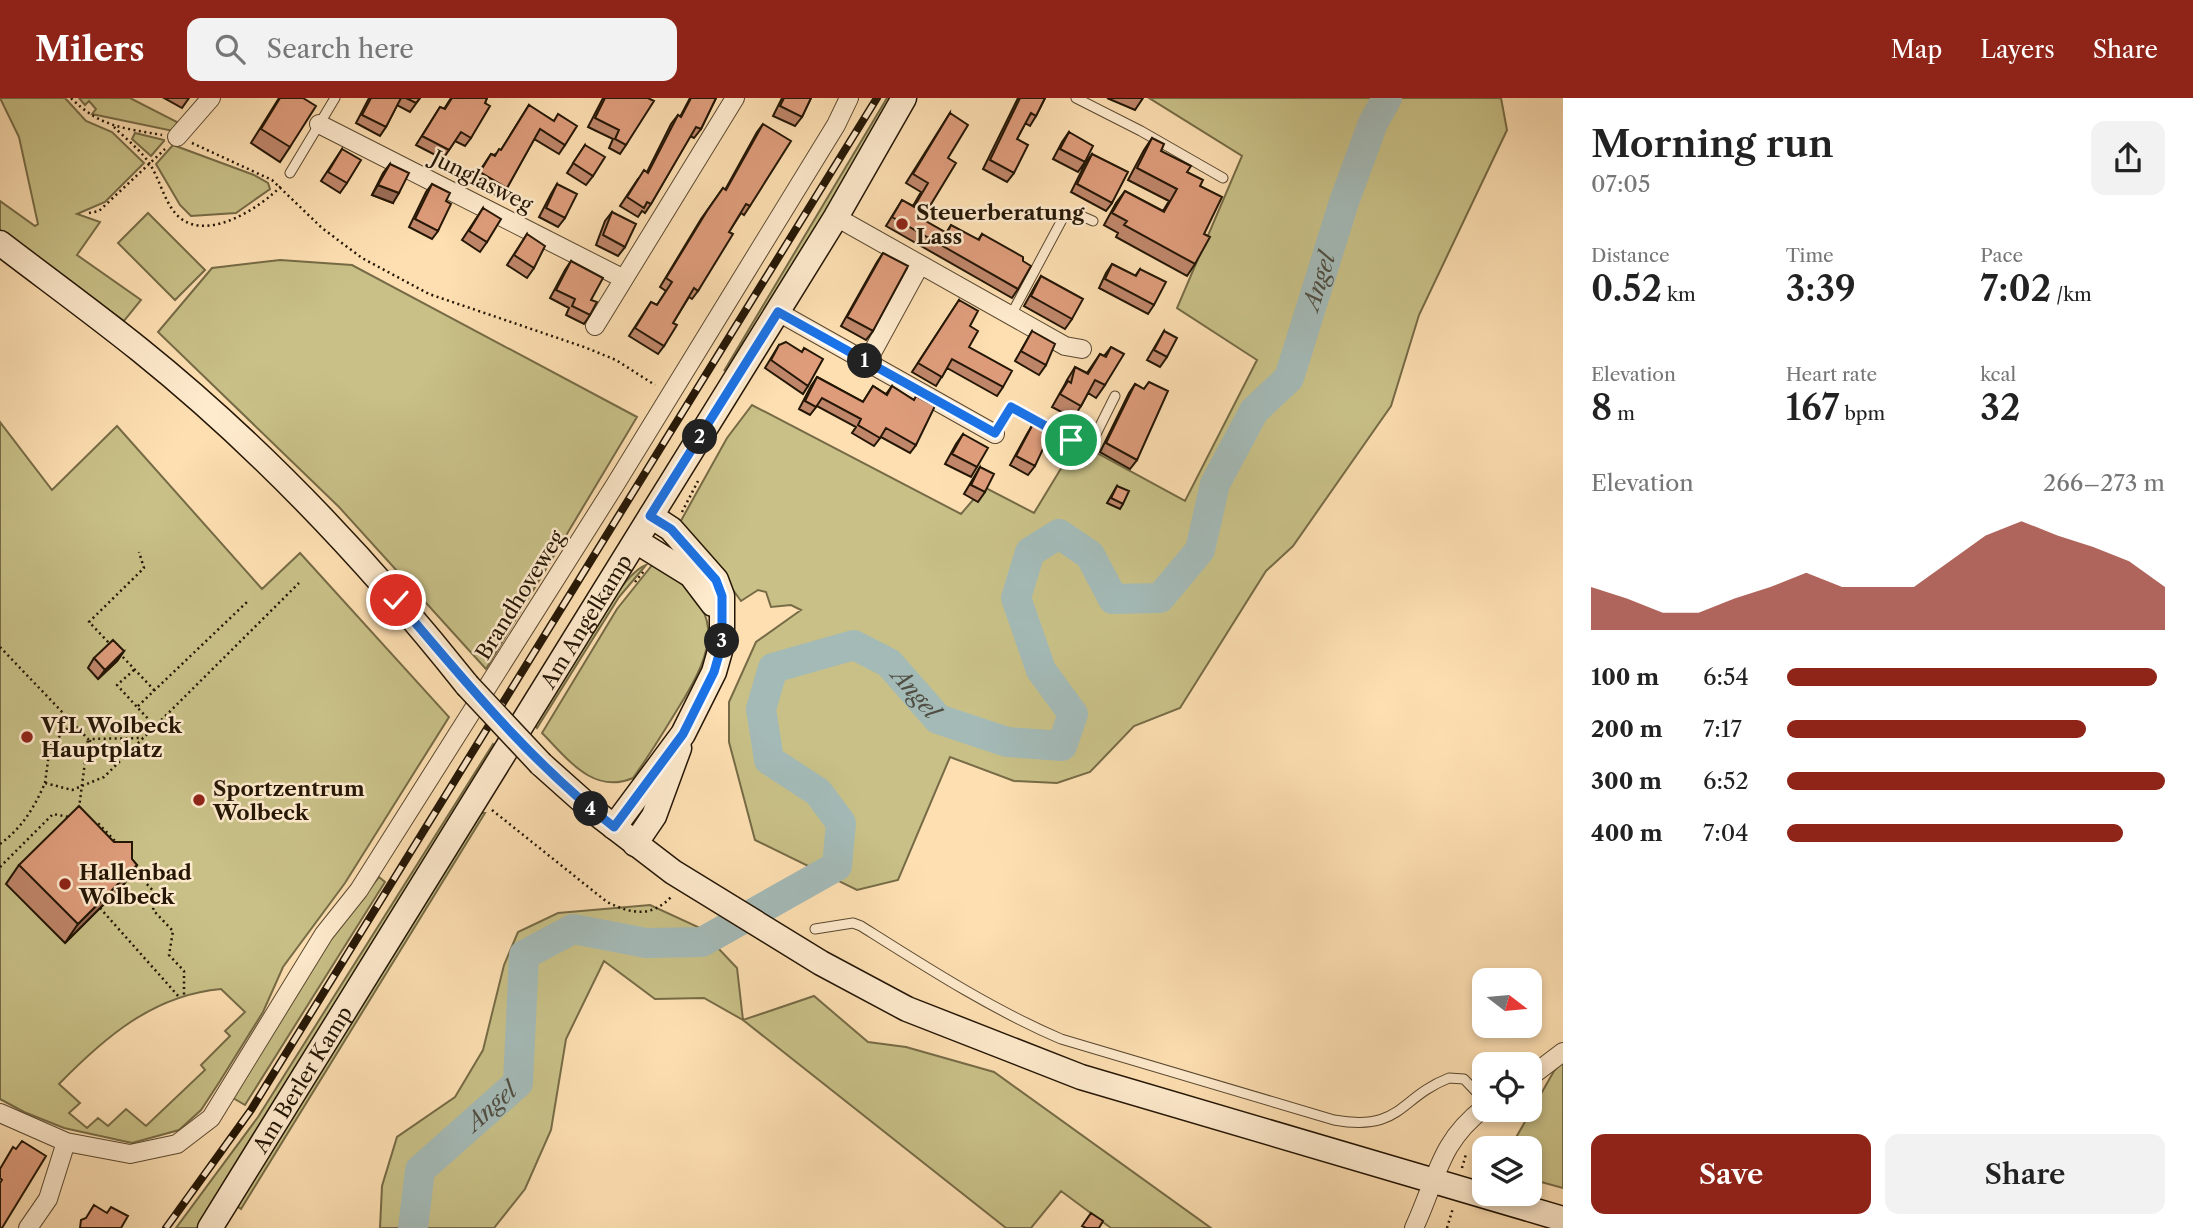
<!DOCTYPE html>
<meta charset="utf-8">
<style>
:root{--surface:#fff;--page:#f2f2f2;--text:#222;--muted:#767676;--accent:#8f2418}
body{margin:0;font-family:"Libre Caslon Text",serif;background:var(--page);color:var(--text);height:100vh;display:flex;flex-direction:column;font-size:26px;white-space:nowrap}
*{box-sizing:border-box;margin:0}
p{font-size:23px;color:var(--muted)}
.icon{flex:none;width:38px;height:38px;fill:none;stroke:currentColor;stroke-width:2;stroke-linecap:round;stroke-linejoin:round}
.map{position:relative;flex:1;overflow:hidden}
.details{display:flex;flex-direction:column;background:var(--surface);width:630px}
.details>*{flex:none}
.needle{width:46px;rotate:106deg}
.tools{position:absolute;left:1472px;top:870px;display:grid;gap:14px}
.tools a{display:grid;place-items:center;width:70px;height:70px;border-radius:14px;background:var(--surface);box-shadow:0 4px 10px #0003;font-size:35px}
.pin{position:absolute;display:grid;place-items:center;width:60px;height:60px;color:#fff;margin:-30px;border:4px solid #fff;border-radius:50%;box-shadow:0 2px 7px #0007}
.km{position:absolute;width:35px;height:35px;margin:-18px;border-radius:50%;background:#222;color:#fff;font-size:19px;line-height:35px;text-align:center}
.round{display:grid;place-items:center;flex:none;width:74px;height:74px;border-radius:14px;background:var(--page)}
.overview{display:flex;align-items:center;justify-content:space-between;height:119px;padding:0 28px}
h1{font-size:38px;font-weight:600;line-height:52px}
.stats{display:grid;grid-template-columns:repeat(3,1fr);gap:10px;height:119px;padding:7px 28px}
.stats div{display:grid;align-content:center}
.stats b{font-size:35px;font-weight:600}
.stats small{font-size:19px;font-weight:400}
.stats p{font-size:19px}
.chart{height:196px;padding:14px 28px}
.chart p{display:flex;justify-content:space-between}
.chart svg{width:100%;height:126px;margin-top:7px;fill:var(--accent);opacity:.7}
.action{display:flex;gap:14px;margin-top:auto;padding:14px 28px}
.action a{flex:1;height:80px;border-radius:14px;background:var(--accent);color:#fff;font-size:28px;font-weight:600;line-height:80px;text-align:center}
.action a+a{background:var(--page);color:var(--text)}
ul{padding:0 28px;list-style:none;font-size:23px}
li{display:grid;grid-template-columns:112px 84px 1fr;align-items:center;height:52px}
li i{height:18px;border-radius:9px;background:var(--accent)}
header{display:flex;align-items:center;gap:42px;box-sizing:border-box;height:98px;padding:0 35px;background:var(--accent);color:#fff}
header strong{font-size:33px}
nav{display:flex;gap:38px;margin-inline-start:auto;font-size:24px}
.search{width:490px;height:63px;background:var(--page);display:flex;align-items:center;gap:18px;box-sizing:border-box;padding:0 24px;border-radius:14px;color:var(--muted);font-size:26px}
main{display:flex;flex:1;min-height:0}
.map>svg:first-child{display:block}
.green{fill:#c8c087;stroke:#766b46;stroke-width:2;fill-rule:evenodd}
.lines{fill:none;stroke-linecap:round;stroke-linejoin:round}
.river{stroke:#a4bab7;stroke-width:30}
.lane-casing{stroke:#5a4830;stroke-width:11}
.street-casing{stroke:#5a4830;stroke-width:20}
.secondary-casing{stroke:#241605;stroke-width:27}
.path{stroke:#241605;stroke-width:2.5;stroke-dasharray:2 3.5;stroke-linecap:butt}
.lane{stroke:#feeacd;stroke-width:9}
.street{stroke:#feeacd;stroke-width:18}
.secondary{stroke:#feeacd;stroke-width:24}
.rail-casing{stroke:#241605;stroke-width:8}
.rail{stroke:#feeacd;stroke-width:5;stroke-dasharray:16;stroke-linecap:butt}
.secondary-bridge-casing{stroke:#241605;stroke-width:27;stroke-linecap:butt}
.secondary-bridge{stroke:#feeacd;stroke-width:24}
.wall{fill:#bf866a;stroke:#241605;stroke-width:2}
.shaded-wall{fill:#9b6d56;stroke:#241605;stroke-width:2}
.building{fill:#de9c7b;stroke:#241605;stroke-width:2}
.route-casing{stroke:#fff;stroke-width:14}
.route{stroke:#1a73e8;stroke-width:9}
.poi-dot{fill:#8f2418;stroke:#feeacd;stroke-width:2.5}
.labels{text-anchor:middle;dominant-baseline:central;stroke-width:5;stroke-linejoin:round;paint-order:stroke}
.street-label{font-size:21px;fill:#241605;stroke:#feeacd}
.poi-label{font-size:21px;font-weight:bold;fill:#241605;stroke:#feeacd;text-anchor:start}
.water-label{font-size:23px;font-style:italic;fill:#514f43;stroke:#feeacd}
</style>
<header>
<strong>Milers</strong>
<div class="search"><svg class="icon" aria-label="search" viewBox="0 0 24 24"><circle cx="10" cy="10" r="6"/><path d="M15 15l6 6"/></svg>Search here</div>
<nav><a>Map</a><a>Layers</a><a>Share</a></nav>
</header>
<main>
<div class="map">
<svg width="1563" height="1130" viewBox="0 0 1563 1130">
<rect width="100%" height="100%" fill="#fddfb2"/>
<filter id="stains"><feTurbulence type="fractalNoise" baseFrequency=".00286" numOctaves="4"/><feColorMatrix values="0 0 0 0 .2 0 0 0 0 .09 0 0 0 0 .02 0 0 0 .5 -.17"/></filter>
<radialGradient id="worn" r=".72"><stop offset=".6" stop-color="#630" stop-opacity="0"/><stop offset="1" stop-color="#630" stop-opacity=".3"/></radialGradient>
<path class="green" d="M0,0H65L86,23L112,34L144,65L105,104L77,116L100,124L77,157L141,202L124,223L0,134V103L35,128L38,126L19,39Z
M79,0H130L179,25L173,33L92,16L96,11L89,3L85,7Z
M887,0H894L762,217L724,273Z
M1149,0H1501L1507,32L1419,217L1391,308L1293,448L1266,473L1180,610L1134,628L1090,674L1057,685L1014,683L950,659L898,782L857,792L755,742L729,644V604L756,544L801,512L791,507L771,509L766,494L758,492L741,503L706,455L678,428L727,340L752,307L961,416L984,389L1034,415L1077,344L1185,403L1257,262L1177,210L1242,58Z
M135,35L164,42V43L151,58L132,41Z
M173,47L254,77L268,85L270,91L236,115L191,118L180,107L156,66Z
M148,115L205,172L175,202L118,145Z
M280,162L352,167L637,319L486,571L339,409L158,234L212,170Z
M0,324L52,392L117,328L262,491L300,455L449,619L345,785L283,869L263,914L220,983L201,1012L179,1032L132,1045L64,1030L24,1014L0,1001ZM221,891L245,914L225,933L230,938L201,967L205,972L146,1028L126,1011L108,1028L98,1020L87,1030L69,1015L80,1005L59,986C104,940 153,897 221,891Z
M653,466C727,509 718,547 677,612C663,635 649,658 633,680C593,697 568,661 542,635L617,511Z
M646,467L619,499L537,630L534,626C552,596 619,475 646,467Z
M493,646L496,649L200,1130H176L258,1019Z
M478,715H485L241,1111L237,1108Z
M379,779L385,784L245,1007L233,1000L328,845Z
M650,807L698,829L737,870L743,922L814,898L868,944L906,949L994,974L1211,1130H1111L1061,1093L1031,1130H1006L743,922L704,900L655,901L604,863L566,941L551,1032L525,1091L494,1130H380L382,1088L397,1039L455,999L483,952L504,867L518,834L558,815Z
M1563,963V1090L1530,1081V1050H1510L1554,973Z"/>
<g class="lines">
<path class="river" id="s1" d="M413,1130L420,1072L518,985L524,857L573,831L646,845L702,844L837,768L841,725L818,694L769,662L761,611L773,570L854,547L889,565L938,621L1007,644L1062,648L1073,616L1041,572L1016,500L1030,454L1059,436L1090,457L1113,501L1160,500L1200,452L1215,386L1254,313L1289,280L1344,104L1373,25L1387,0"/>
<g class="lane-casing">
<path id="lane" d="M1076,0L1141,33L1223,80
M290,75L335,0
M1011,217L1064,118L1077,116L1093,123
M995,336L1011,309L1071,342L1088,345L1094,340L1115,298
M815,831L853,825L861,828C926,869 991,911 1061,941L1334,1022C1402,1034 1398,1000 1449,980L1464,981L1484,1002"/>
</g>
<g class="street-casing">
<path id="street" d="M319,26L624,181
M177,39L211,0
M836,119L1065,248L1082,251
M778,214L995,336
M595,228L735,0
M867,264L920,167
M1530,979L1563,954
M0,1015L66,1044L130,1056L177,1046L211,1020L324,836L359,792L615,387L836,27L849,0
M28,1130L48,1101L66,1044
M1414,1130C1437,1081 1439,1044 1484,1010"/>
</g>
<g class="secondary-casing">
<g id="secondary">
<path d="M0,145C47,181 94,215 140,252C262,350 370,465 467,587"/>
<path d="M636,443L691,477L713,506"/>
<path d="M541,666L596,715L673,774L821,865L907,911L1081,979L1563,1121"/>
<path d="M614,729L683,636L714,574L722,546V498L716,482L671,431L651,418"/>
<path d="M635,746L654,718L679,650"/>
<path id="s2" d="M210,1130L836,119L904,0"/>
</g>
</g>
<path class="path" d="M71,0C100,29 123,30 162,37
M114,29C126,41 143,54 151,68C160,83 165,104 176,116C204,147 260,110 281,88
M192,45L272,82L322,130L362,160L429,196L584,249L616,262L655,287
M89,115L99,113L165,51
M682,414L698,383
M635,484L644,473
M112,548L89,524L144,470L139,454
M0,549L88,641L143,640
M119,555L155,593
M134,572L117,587L137,609
M155,628L137,609L247,504
M45,685L50,648L73,625
M79,710L88,641L116,667
M492,712L607,804C631,816 652,820 672,798
M93,724L98,725L116,744
M0,746C22,730 34,710 45,685L72,692L104,679L299,485
M0,769L53,716L69,719
M132,770L156,796L153,812L173,833L169,857L184,873V899
M100,810L180,900
M1462,1070L1466,1056
M1447,1130L1453,1110"/>
<use href="#lane" class="lane"/>
<use href="#street" class="street"/>
<use href="#secondary" class="secondary"/>
<g class="rail-casing">
<path id="rail" d="M166,1130L251,1012L877,0"/>
</g>
<use href="#rail" class="rail"/>
<g class="secondary-bridge-casing">
<path id="secondary-bridge" d="M467,587L541,666"/>
</g>
<use href="#secondary-bridge" class="secondary-bridge"/>
</g>
<path class="wall" d="M164,0H189L182,10Z
M279,0H303L290,49L280,64L251,45Z
M369,0H420L410,14L397,7L386,29L380,38L356,25Z
M451,0H487L471,40L465,48L455,43L443,61L416,47L440,9L444,11Z
M603,0H648L626,47L620,56L609,50L613,41L588,29Z
M690,0H716L701,31L694,40L690,38L651,106L645,115L642,113L638,119L620,108L638,81L647,74L671,26L678,17L680,19Z
M782,0H811L802,19L795,28L773,18Z
M1018,0H1045L1036,18L1030,28L1025,25L1017,41L1014,75L1007,84L983,71Z
M1107,0H1143L1135,12Z
M529,7L565,47L559,56L534,41L507,90L500,100L473,83L491,56L494,57L501,52Z
M950,15L948,60L922,121L946,135L951,127L978,142L982,136L1018,191L1012,200L886,128L902,102L913,108L921,94L906,85Z
M763,26L750,108L744,117L741,115L729,134L698,193L692,201L689,199L673,225L664,248L658,256L629,238L651,204L657,207L666,193L660,189L701,121L723,90L725,92L757,34Z
M1069,34L1085,64L1078,74L1053,61L1062,44Z
M1152,40L1161,53L1187,74L1200,88L1204,136L1195,166L1187,178L1116,139L1118,135L1104,127L1116,105L1125,93L1163,113L1169,103L1128,82L1144,52Z
M585,47L593,78L586,87L567,75Z
M342,51L347,85L340,95L321,83Z
M1092,56L1112,105L1106,113L1071,94L1086,64Z
M390,66L393,105L372,97L383,75Z
M432,86L446,103L438,133L432,141L409,129L426,94Z
M557,86L565,120L558,129L539,119L551,96Z
M483,110L487,144L480,154L462,142Z
M612,114L625,149L618,158L596,147L605,123Z
M527,136L534,170L527,180L507,167Z
M883,155L873,233L866,242L841,228L877,164Z
M571,163L591,202L590,217L584,226L566,217L569,210L550,200L565,172Z
M1112,166L1135,178L1140,171L1154,207L1148,216L1099,190L1106,175Z
M1041,178L1072,221L1065,231L1024,208L1035,188Z
M959,202L970,228L969,249L1003,289L997,298L947,270L936,288L912,274Z
M1032,233L1046,267L1039,277L1015,263Z
M1164,233L1167,259L1160,269L1147,262Z
M779,247L808,288L803,296L765,270Z
M1111,249L1105,287L1096,300L1088,295L1081,308L1073,320L1052,309L1065,286L1067,282L1075,269L1087,275L1100,256L1104,258Z
M817,279L863,304L873,288L886,296L892,288L916,347L910,355L881,339L874,348L852,335L856,329L817,308L810,317L799,311L811,288Z
M1149,284L1137,362L1130,371L1100,354L1129,295L1135,286L1144,291Z
M1033,326L1035,368L1028,377L1010,367L1027,336Z
M963,336L977,369L971,379L945,366L956,346Z
M980,369L985,394L978,404L964,396Z
M1117,388L1123,406L1120,411L1107,405Z
M124,553L117,563L98,581L88,570L94,560Z
M114,744L137,767L124,786L65,845L6,786L19,767Z"/>
<path class="shaded-wall" d="M378,87L399,95L393,105L372,97Z
M124,553L117,563L98,581L105,572Z
M137,767L124,786L65,845L78,826Z"/>
<path class="building" d="M280,0H303L316,8L290,49L261,31Z
M371,0H401L386,29L362,17Z
M406,0H420L416,5Z
M452,0H487L485,5L490,8L471,40L461,34L449,52L422,38L440,9L445,11Z
M605,0H648L654,3L626,47L615,41L619,32L595,20Z
M691,0H716L701,31L696,29L651,106L647,104L644,110L627,99L644,72L648,75L678,17L681,19Z
M784,0H811L802,19L780,8Z
M1020,0H1045L1036,18L1031,15L1017,41L1028,47L1014,75L990,62Z
M529,7L554,23L558,16L577,28L565,47L540,31L507,90L480,74L491,56L495,58L499,51L501,52Z
M950,15L968,27L948,60L956,65L922,121L947,135L951,127L979,142L982,136L1023,159V163L1031,168L1018,191L892,119L902,102L914,109L928,85L913,76Z
M763,26L791,43L750,108L746,106L729,134L733,136L698,193L694,190L673,225L677,227L664,248L635,230L651,204L657,207L672,184L666,180L707,113L723,90L726,92Z
M1069,34L1093,48L1085,64L1060,51Z
M1152,40L1164,46L1161,53L1191,68L1187,74L1203,82L1200,88L1222,99L1204,136L1210,139L1195,166L1124,127L1127,123L1112,115L1125,93L1164,114L1177,91L1137,70Z
M585,47L605,59L593,78L573,65Z
M342,51L361,62L347,85L328,74Z
M1092,56L1128,74L1112,105L1077,86Z
M390,66L409,75L399,95L378,87Z
M432,86L450,95L446,103L451,106L438,133L415,121Z
M557,86L577,96L565,120L546,110Z
M483,110L501,121L487,144L469,133Z
M612,114L636,126L625,149L603,137Z
M527,136L545,148L534,170L514,157Z
M883,155L908,168L873,233L847,219Z
M571,163L603,180L591,202L597,204L590,217L572,208L575,201L556,192Z
M1112,166L1136,178L1140,171L1166,184L1154,207L1105,181Z
M1041,178L1083,201L1072,221L1031,198Z
M959,202L978,213L970,228L978,233L969,249L1012,273L1003,289L952,261L942,279L918,265Z
M1032,233L1055,246L1046,267L1021,253Z
M1164,233L1177,240L1167,259L1154,252Z
M786,244L802,254L804,250L823,261L808,288L771,262L779,247Z
M1111,249L1124,256L1105,287L1095,282L1081,308L1060,296L1068,283L1071,285L1075,269L1088,276L1100,256L1106,259Z
M817,279L863,304L873,288L887,297L892,288L914,302L916,298L935,308L916,347L886,330L880,340L858,327L861,321L822,300L816,309L805,303Z
M1149,284L1168,293L1137,362L1106,345L1135,286L1144,291Z
M1033,326L1050,336L1035,368L1016,358Z
M963,336L988,350L977,369L952,356Z
M980,369L994,376L985,394L971,387Z
M1117,388L1129,393L1123,406L1111,400Z
M113,542L124,553L105,572L94,560Z
M79,708L114,744H132V761L137,767L78,826L19,767Z
M22,1043L46,1058L2,1130H0V1085L2,1082L0,1080V1071L13,1049L16,1051Z
M94,1107L107,1115L111,1109L128,1118L121,1130H80L81,1122L86,1120Z
M1091,1115L1103,1123L1099,1130H1086L1082,1128Z"/>
<g class="lines">
<g class="route-casing">
<path id="route" d="M396,502C465,583 530,664 614,729L683,636L714,574L722,546V498L716,482L671,431L650,418L778,214L995,335L1011,309L1071,342"/>
</g>
<use href="#route" class="route"/>
</g>
<g class="poi-dot">
<circle cx="902" cy="126" r="7"/>
<circle cx="27" cy="639" r="7"/>
<circle cx="199" cy="702" r="7"/>
<circle cx="65" cy="786" r="7"/>
</g>
<g class="labels">
<g class="street-label">
<text transform="translate(482 83) rotate(27)">Junglasweg</text>
<text transform="translate(520 497) rotate(-58)">Brandhoveweg</text>
<text stroke="none"><textPath href="#s2" startOffset="714">Am Angelkamp</textPath></text>
<text stroke="none"><textPath href="#s2" startOffset="175">Am Berler Kamp</textPath></text>
</g>
<g class="poi-label">
<text x="916" y="114">Steuerberatung<tspan x="916" dy="24">Lass</tspan></text>
<text x="41" y="627">VfL Wolbeck<tspan x="41" dy="24">Hauptplatz</tspan></text>
<text x="213" y="690">Sportzentrum<tspan x="213" dy="24">Wolbeck</tspan></text>
<text x="79" y="774">Hallenbad<tspan x="79" dy="24">Wolbeck</tspan></text>
</g>
<g class="water-label">
<text stroke="none"><textPath href="#s1" startOffset="1962">Angel</textPath></text>
<text stroke="none"><textPath href="#s1" startOffset="1057">Angel</textPath></text>
<text stroke="none"><textPath href="#s1" startOffset="154">Angel</textPath></text>
</g>
</g>
<rect width="100%" height="100%" filter="url(#stains)"/>
<rect width="100%" height="100%" fill="url(#worn)"/>
</svg>
<div class="tools">
<a><svg class="needle" viewBox="-14 -14 28 28"><path d="M0-13l5 13h-10z" fill="#e53935"/><path d="M0 13l5-13h-10z" fill="#767676"/></svg></a>
<a><svg class="icon" aria-label="locate" viewBox="0 0 24 24"><circle cx="12" cy="12" r="6"/><path d="M12 2v4M12 18v4M2 12h4M18 12h4"/></svg></a>
<a><svg class="icon" aria-label="layers" viewBox="0 0 24 24"><path d="M12 4l9 5-9 5-9-5zM3 14l9 5 9-5"/></svg></a>
</div>
<div class="pin" style="left:1071px;top:342px;background:#1e9e55"><svg class="icon" aria-label="arrive" viewBox="0 0 24 24"><path d="M6 21V4h12l-3 4 3 4H6"/></svg></div>
<div class="pin" style="left:396px;top:502px;background:#d93025"><svg class="icon" aria-label="check" viewBox="0 0 24 24"><path d="M5 12l5 5 9-10"/></svg></div>
<b class="km" style="left:865px;top:263px">1</b>
<b class="km" style="left:700px;top:339px">2</b>
<b class="km" style="left:722px;top:543px">3</b>
<b class="km" style="left:591px;top:711px">4</b>
</div>
<section class="details">
<div class="overview"><div><h1>Morning run</h1><p>07:05</p></div><a class="round"><svg class="icon" aria-label="share" viewBox="0 0 24 24"><path d="M12 15V3M7 8l5-5 5 5M5 13v7h14v-7"/></svg></a></div>
<div class="stats">
<div><p>Distance</p><b>0.52<small> km</small></b></div>
<div><p>Time</p><b>3:39</b></div>
<div><p>Pace</p><b>7:02<small> /km</small></b></div>
</div>
<div class="stats">
<div><p>Elevation</p><b>8<small> m</small></b></div>
<div><p>Heart rate</p><b>167<small> bpm</small></b></div>
<div><p>kcal</p><b>32</b></div>
</div>
<div class="chart"><p><span>Elevation</span>266–273 m</p>
<svg viewBox="0 0 160 44" preserveAspectRatio="none"><path d="M0 44V29L10 33L20 38L30 38L40 33L50 29L60 24L70 29L80 29L90 29L100 20L110 11L120 6L130 11L140 15L150 20L160 29V44z"/></svg>
</div>
<ul>
<li><b>100 m</b>6:54<i style="width:98%"></i></li>
<li><b>200 m</b>7:17<i style="width:79%"></i></li>
<li><b>300 m</b>6:52<i style="width:100%"></i></li>
<li><b>400 m</b>7:04<i style="width:89%"></i></li>
</ul>
<div class="action"><a>Save</a><a>Share</a></div>
</section>
</main>
